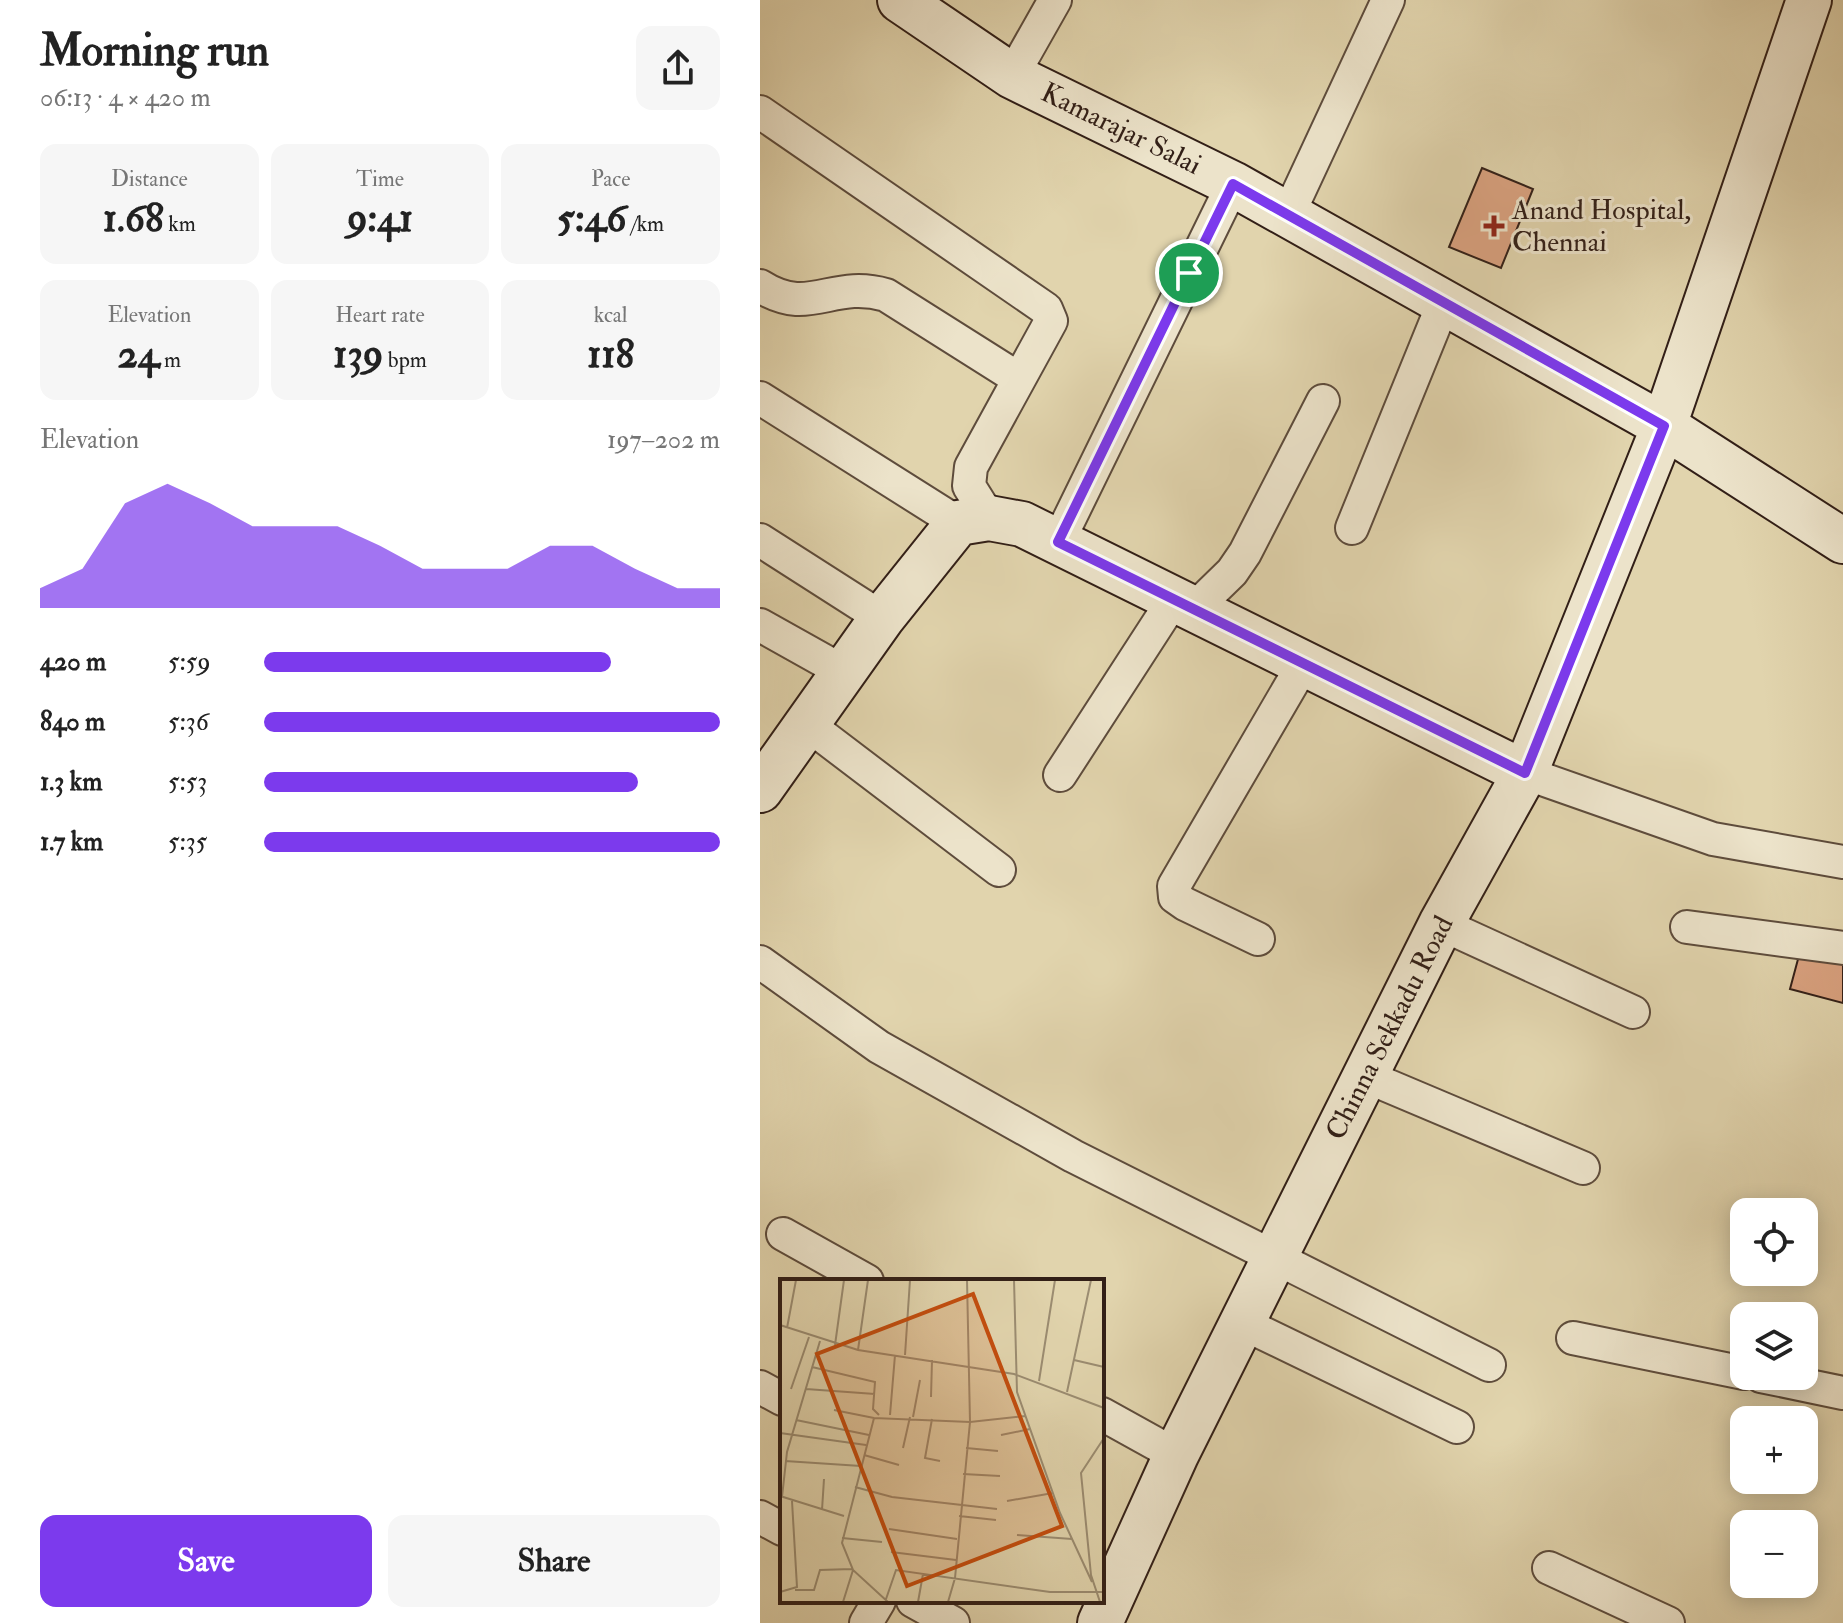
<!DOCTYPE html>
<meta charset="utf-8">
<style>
:root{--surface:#fff;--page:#f6f6f6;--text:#222;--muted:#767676;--accent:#7c3aed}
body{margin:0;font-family:"IM FELL Double Pica",serif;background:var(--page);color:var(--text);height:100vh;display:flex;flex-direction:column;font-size:30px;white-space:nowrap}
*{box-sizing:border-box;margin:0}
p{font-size:26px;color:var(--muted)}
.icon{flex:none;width:44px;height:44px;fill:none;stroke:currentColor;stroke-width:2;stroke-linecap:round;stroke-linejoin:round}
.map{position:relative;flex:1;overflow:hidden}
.panel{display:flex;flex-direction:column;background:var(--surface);width:760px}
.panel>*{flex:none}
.fabs{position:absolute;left:970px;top:1198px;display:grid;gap:16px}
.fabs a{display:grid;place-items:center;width:88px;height:88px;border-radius:16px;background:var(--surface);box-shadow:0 4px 20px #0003;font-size:40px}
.pin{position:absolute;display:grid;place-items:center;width:68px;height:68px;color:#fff;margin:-34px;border:4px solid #fff;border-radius:50%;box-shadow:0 2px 8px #0007}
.round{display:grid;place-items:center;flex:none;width:84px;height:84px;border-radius:16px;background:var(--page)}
.head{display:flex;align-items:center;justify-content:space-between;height:136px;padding:0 40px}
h1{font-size:44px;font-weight:700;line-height:60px}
.figures{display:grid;grid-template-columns:repeat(3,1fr);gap:12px;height:136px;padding:8px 40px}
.figures div{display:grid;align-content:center;border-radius:16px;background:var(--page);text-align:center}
.figures b{font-size:40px;font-weight:700}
.figures small{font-size:22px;font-weight:400}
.figures p{font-size:22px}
.chart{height:224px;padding:16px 40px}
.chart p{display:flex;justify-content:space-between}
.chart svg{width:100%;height:144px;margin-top:8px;fill:var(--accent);opacity:.7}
.primary-button{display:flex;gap:16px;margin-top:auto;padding:16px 40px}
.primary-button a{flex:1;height:92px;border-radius:16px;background:var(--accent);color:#fff;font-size:32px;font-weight:700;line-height:92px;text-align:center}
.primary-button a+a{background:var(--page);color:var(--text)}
ul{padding:0 40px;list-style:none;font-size:26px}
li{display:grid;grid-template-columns:128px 96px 1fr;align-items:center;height:60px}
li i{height:20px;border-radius:10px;background:var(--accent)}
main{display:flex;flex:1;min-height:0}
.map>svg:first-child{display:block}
.building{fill:#daa280;stroke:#321f17;stroke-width:2}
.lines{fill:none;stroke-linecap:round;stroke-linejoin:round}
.street-casing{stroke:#5e4c3c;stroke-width:36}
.secondary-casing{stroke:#321f17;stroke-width:48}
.street{stroke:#ece3ca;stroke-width:32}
.secondary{stroke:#ece3ca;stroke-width:44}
.route-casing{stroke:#fff;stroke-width:16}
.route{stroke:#7c3aed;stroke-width:10}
.poi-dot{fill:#8f2418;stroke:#ece3ca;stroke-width:3}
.labels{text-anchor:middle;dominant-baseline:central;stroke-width:6;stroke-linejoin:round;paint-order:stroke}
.street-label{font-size:28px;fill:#321f17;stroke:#ece3ca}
.poi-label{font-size:28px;fill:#321f17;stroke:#ece3ca;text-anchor:start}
.inset-road{fill:none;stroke:#9b8c71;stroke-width:2}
.view{fill:#c44d0e;fill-opacity:0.15;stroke:#c44d0e;stroke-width:4}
.inset-edge{fill:none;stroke:#321f17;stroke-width:4}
</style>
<main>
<section class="panel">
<div class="head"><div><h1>Morning run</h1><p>06:13 · 4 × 420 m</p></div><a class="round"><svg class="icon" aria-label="share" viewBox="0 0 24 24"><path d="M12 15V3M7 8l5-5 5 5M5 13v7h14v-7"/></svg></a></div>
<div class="figures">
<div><p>Distance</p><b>1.68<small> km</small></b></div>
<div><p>Time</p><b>9:41</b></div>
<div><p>Pace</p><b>5:46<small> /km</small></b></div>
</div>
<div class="figures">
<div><p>Elevation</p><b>24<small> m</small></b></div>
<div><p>Heart rate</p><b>139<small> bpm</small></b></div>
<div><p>kcal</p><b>118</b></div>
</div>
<div class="chart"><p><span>Elevation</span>197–202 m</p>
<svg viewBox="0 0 160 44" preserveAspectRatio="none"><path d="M0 44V38L10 32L20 12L30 6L40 12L50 19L60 19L70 19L80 25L90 32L100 32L110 32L120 25L130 25L140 32L150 38L160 38V44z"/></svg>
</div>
<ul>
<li><b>420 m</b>5:59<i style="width:76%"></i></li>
<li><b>840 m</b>5:36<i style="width:100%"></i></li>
<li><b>1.3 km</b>5:53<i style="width:82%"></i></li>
<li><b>1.7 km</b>5:35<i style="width:100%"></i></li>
</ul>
<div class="primary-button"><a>Save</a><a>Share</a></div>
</section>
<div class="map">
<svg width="1083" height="1623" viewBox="0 0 1083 1623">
<rect width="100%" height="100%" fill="#e1d4ad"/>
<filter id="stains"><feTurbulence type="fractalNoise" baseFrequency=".0025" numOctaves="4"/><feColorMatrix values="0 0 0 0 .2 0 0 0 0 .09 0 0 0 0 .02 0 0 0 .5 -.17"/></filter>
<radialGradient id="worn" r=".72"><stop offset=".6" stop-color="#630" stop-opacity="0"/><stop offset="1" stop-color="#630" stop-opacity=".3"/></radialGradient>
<path class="building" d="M722,168L773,189L741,268L689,247Z
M1041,948L1083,960V1003L1030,989Z"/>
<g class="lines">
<g class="street-casing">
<path id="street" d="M252,76L295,0
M0,112L286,309L291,321L285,332L211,467L209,486L229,518
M528,215L628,0
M0,286C50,318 71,279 126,295L259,379
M0,398L198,523
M592,528L684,302
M0,540L122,618
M298,542L473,184
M434,609L472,572L485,553L563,401
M0,625L84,672
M47,724L239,870
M765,773L953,839L1083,862
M300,775L414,599
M681,924L873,1012
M927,927L1083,948
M498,939L425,904L415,897L414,886L544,663
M0,962L119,1047L313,1156L729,1365
M605,1076L823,1168
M23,1234L107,1281
M482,1323L697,1427
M813,1338L984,1373
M1001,1376L1083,1393
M0,1387L22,1399
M342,1414L416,1455
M0,1517L22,1529
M789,1568L908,1623
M153,1601L193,1623
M106,1623L119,1601"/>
</g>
<g class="secondary-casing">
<path id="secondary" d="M140,0L252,76L473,184L904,426L1083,541
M0,790L122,618L198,523L229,518L262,524L765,773
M340,1623L416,1455L681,924L765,773L904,426L1049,0"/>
</g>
<use href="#street" class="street"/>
<use href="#secondary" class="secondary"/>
</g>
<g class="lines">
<g class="route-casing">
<path id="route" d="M473,184L904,426L765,773L298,542Z"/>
</g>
<use href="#route" class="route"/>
</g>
<path class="poi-dot" d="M730 214h8v8h8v8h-8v8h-8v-8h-8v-8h8z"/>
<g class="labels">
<g class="street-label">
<text transform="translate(361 129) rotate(26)">Kamarajar Salai</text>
<text transform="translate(630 1028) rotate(-63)">Chinna Sekkadu Road</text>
</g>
<g class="poi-label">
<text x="752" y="210">Anand Hospital,<tspan x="752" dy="32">Chennai</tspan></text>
</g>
</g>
<g transform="translate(20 1279)">
<rect width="324" height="324" fill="#e1d4ad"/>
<path class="inset-road" d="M234,1L237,113L280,234L312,303M0,46L78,71L234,95L324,129M7,49L16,1M55,66L64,1M78,71L88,1M125,76L130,1M294,81L324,88M32,88L95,103L93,130L99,136M259,102L275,1M11,110L29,58M26,110L95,115M287,113L311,1M151,118L152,81M54,131L94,139M110,136L115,76M133,138L140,101M152,140L145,179L160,182M16,141L89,156M0,154L86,166M221,156L250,150M123,169L130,138M186,169L218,172M84,176L119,186M5,182L81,187M183,195L220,197M75,208L112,218L217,230M0,217L64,237M2,218L7,173L40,62M227,222L273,214M42,231L44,200M179,237L216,241M109,250L177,260M237,256L292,260M62,259L102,263M111,273L176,281M15,311H34L40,291L72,290M0,313L17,308L12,222M63,323L73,291M105,323L116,291L270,313H324M108,323L73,291L62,264L94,139L190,143L245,137M138,323L143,295M168,323L175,299L190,143L187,1M320,323L311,296L301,194L324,159"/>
<path class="view" d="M193,15L282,247L127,307L37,75Z"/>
<rect width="324" height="324" class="inset-edge"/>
</g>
<rect width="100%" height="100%" filter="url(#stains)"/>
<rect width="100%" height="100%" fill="url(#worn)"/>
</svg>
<div class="fabs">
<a><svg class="icon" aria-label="locate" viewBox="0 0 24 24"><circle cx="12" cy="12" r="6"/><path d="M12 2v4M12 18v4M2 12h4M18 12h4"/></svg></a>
<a><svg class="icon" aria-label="layers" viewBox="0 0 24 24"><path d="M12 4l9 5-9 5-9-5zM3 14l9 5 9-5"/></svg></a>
<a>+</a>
<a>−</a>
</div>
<div class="pin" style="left:429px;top:273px;background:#1e9e55"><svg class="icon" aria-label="arrive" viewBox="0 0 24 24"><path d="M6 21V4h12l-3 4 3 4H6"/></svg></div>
</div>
</main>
